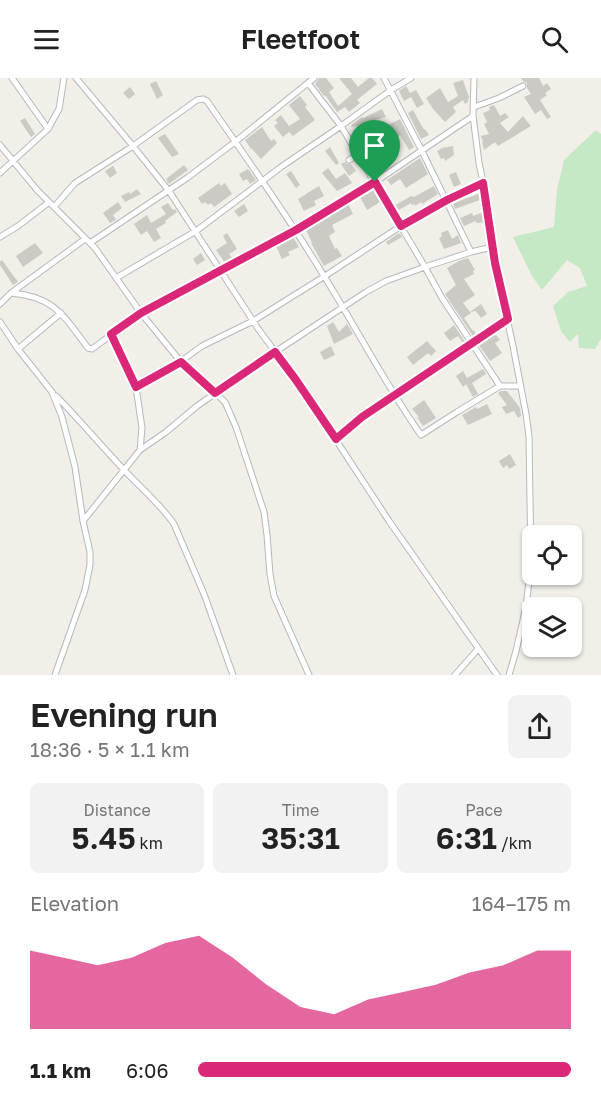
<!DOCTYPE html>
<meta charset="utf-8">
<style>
:root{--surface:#fff;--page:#f2f2f2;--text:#222;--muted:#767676;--accent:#db2777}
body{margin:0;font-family:"Golos Text",sans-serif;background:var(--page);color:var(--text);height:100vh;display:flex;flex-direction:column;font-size:22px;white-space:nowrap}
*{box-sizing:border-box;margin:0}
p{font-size:20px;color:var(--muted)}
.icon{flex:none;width:33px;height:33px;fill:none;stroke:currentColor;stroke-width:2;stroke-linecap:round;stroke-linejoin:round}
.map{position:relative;height:597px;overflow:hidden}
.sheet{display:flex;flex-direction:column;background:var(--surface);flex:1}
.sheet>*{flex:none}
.fabs{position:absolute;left:522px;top:447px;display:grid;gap:12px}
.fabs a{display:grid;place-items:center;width:60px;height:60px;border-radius:9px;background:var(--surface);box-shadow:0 2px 4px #0004;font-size:30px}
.pin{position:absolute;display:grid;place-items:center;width:51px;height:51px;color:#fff;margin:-62px -26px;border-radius:50% 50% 50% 0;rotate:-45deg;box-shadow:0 0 6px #0007}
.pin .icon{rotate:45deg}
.round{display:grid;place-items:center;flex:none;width:63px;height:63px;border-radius:9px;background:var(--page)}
.summary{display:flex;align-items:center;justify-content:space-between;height:102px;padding:0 30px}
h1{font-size:33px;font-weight:600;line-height:45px}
.stats{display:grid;grid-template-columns:repeat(3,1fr);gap:9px;height:102px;padding:6px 30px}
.stats div{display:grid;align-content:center;border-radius:9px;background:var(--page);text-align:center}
.stats b{font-size:30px;font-weight:600}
.stats small{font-size:16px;font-weight:400}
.stats p{font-size:16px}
.chart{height:168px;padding:12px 30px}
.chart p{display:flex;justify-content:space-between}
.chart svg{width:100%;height:108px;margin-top:6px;fill:var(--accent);opacity:.7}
ul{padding:0 30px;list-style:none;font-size:20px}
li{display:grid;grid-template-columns:96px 72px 1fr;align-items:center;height:45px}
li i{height:15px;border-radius:8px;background:var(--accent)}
header{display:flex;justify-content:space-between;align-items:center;height:78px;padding:0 30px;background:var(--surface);font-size:27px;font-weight:600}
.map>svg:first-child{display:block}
.green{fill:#c5e8c5}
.building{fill:#cccac5}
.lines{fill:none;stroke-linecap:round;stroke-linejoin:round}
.street-casing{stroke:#b5b8bc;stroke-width:7}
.street{stroke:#fff;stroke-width:5}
.route-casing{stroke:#fff;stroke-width:12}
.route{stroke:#db2777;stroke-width:8}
</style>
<header><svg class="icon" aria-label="menu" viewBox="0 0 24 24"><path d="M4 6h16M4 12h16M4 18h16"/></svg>Fleetfoot<svg class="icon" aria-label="search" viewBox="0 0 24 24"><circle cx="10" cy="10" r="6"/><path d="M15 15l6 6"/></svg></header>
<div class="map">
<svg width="601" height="597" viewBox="0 0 601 597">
<rect width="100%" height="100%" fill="#f1efe8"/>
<path class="green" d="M596,52L601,56V261L595,271L579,270L578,256L570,264L561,253L553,228L568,214L587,208L580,190L567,182L542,212L532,198L513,159L554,149L557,112L564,82Z"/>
<path class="building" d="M319,0H326L334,10L329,14L338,28L352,16L339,0H351L358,9L369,0H372L377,6L357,22L360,25L349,34L345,29L337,34L325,17L324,18L315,6Z
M521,0H539L543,8L547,5L551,11L545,15L547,17L540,22L551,39L547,41L541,32L535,36L530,28L531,27L530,28L524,19L531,16L527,10V5L523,3Z
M463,2L469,19L468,24L465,26L463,22L453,29L456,34L445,44L433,31L426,20L440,10L448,24L458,18L453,5Z
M156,3L163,17L157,21L150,6Z
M406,8L410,15L416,12L424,26L417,30L411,19L404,23L399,13Z
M130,9L135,16L129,21L123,15Z
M300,18L307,27L305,29L315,42L293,58L289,54L283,59L274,48L278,45L275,42L281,37L289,48L300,41L289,27Z
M494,27L500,38L505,35L509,39L500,45L508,54L523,38L531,48L498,68L495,64L484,72L482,64L483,63L481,58L489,56L484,46L487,44L483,35L490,32L489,29Z
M382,31L386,39L365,45L368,48L360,53L357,48L352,49L351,47L362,39L363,40Z
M413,32L424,52L425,51L429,57L421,61L408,35Z
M25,40L35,56L31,59L20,43Z
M400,41L414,69L409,72L400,57L384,69L378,61L363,69L360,64L385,52L384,49Z
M262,49L271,63L274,61L277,65L261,81L252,71H251L245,62Z
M165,56L179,76L172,79L158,60Z
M453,68L454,77L445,83L444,80L441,81L437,73L442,70Z
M330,69L339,85L336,87L325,73Z
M420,80L428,96L406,110L400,101L391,107L387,102Z
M345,84L347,86H351L356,93L349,98L341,86Z
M184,87L188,92L169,106L166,101Z
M113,88L117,95L110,100L105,93Z
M328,90L336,101L345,95L352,105L337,113L322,95Z
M248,91L256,102L250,106L247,101L243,103L239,96Z
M291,93L300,107L296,110L286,96Z
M456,94L461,106L454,109L449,97Z
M219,105L221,108L225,105L232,116L214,129L211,125L208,127L205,124L202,126L198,120Z
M319,108L324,118L314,123L316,127L304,133L298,121Z
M434,108L438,116L422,126L421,124L415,128V126L412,127L411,125L397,133L394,128L411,118L414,119Z
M137,111L141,116L125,124L121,118L129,114L130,116Z
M373,111L380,124L367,132L360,119Z
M478,116L480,122L455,131L453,125Z
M118,124L122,130L113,137L116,142L110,145L103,135Z
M168,125L173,132L175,131L177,134L165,143L166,145L156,151L161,160L154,164L147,153L141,157L134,146L147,137L151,145L166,136L161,129Z
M244,126L248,133L239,139L234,133Z
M348,126L353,136L332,147L335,154L329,158L335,171L337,170L342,178L324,188L311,165H312L306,152Z
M483,134L485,144L476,145V143L464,148L460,140L472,135L473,138Z
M448,152L452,161L458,157L461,165L444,171L439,160L442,158L441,155Z
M227,155L237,171L229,176L232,180L225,185L216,172L227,165L223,158Z
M399,155L402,159L388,167L386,164Z
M293,159L299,169L288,174L290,177L282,181L276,168Z
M35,165L43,175L23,189L16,178Z
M201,175L205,182L197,187L193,181Z
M468,180L475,192L473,193L474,196L464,201L475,217L463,225L471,235L464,240L473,253L474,252L476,257L473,258L445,216L456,207L447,190L459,183Z
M2,182L18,204L13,207L0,187V184Z
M481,226L487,236L481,240L476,233L470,234Z
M333,244L339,254L347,246L353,256L334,266L327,248Z
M454,247L465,264L463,265L458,258L450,263L444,255Z
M494,256L495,258L496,257L500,262L495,265L502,275L490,283L479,267Z
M427,263L436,273L431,278L428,275L413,287L407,279Z
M331,268L335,277L324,282L320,274Z
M483,291L486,296L472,305L478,316L473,319L466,306L463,309L456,298L463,293L467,300Z
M501,313H507L520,330L521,338L518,340L514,333L506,336L502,329L507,327L498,315Z
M424,322L436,340L423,348L417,339H419L412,331Z
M487,326L492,336L468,347L462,337L476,329L477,331Z
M510,376L516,387L509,391L507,387L503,390L499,383Z"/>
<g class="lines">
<g class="street-casing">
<path id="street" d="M12,0L48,51
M76,0L133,68L169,113L259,252L302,310L389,443L497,597
M474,0L473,38L479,85L486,118L495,185L513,268L526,336L529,358L531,486L526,529L516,573L509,597
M308,5L341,48L391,12L411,0
M474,29L499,20L523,8
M0,67L37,112L95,170L141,235L181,284L225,324L236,349L264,434L267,457L270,496L274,518L309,597
M349,82L358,77
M0,95L48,51L59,31L64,0
M54,129L75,105L133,68L197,22L203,21L207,23C247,81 288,138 324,198C357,251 385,306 421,357L457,334L500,308
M0,159L18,148L48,125
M90,165L187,100L235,64L314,0
M471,174L492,169
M116,200L196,153L281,89L341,48L425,189L471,174L422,73L384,0
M11,215C55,219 63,237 88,270L92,271L141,235L296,152L375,104L473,38
M0,226L11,215L85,161
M0,244L18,271L52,314L62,339L75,389L83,443L90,474V487L85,512L55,597
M111,256L136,309L142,350L140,372
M18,271L61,235
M136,309L176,287L202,268L253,243L325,198L401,148L447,122L483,105
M56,318C80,342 102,369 126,394C142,411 161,427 174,446L204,516L233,597
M336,361L362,339L508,241
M83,443L140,372L166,354L197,328L275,274L366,214L386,203L425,189L442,220L500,308H520
M455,597L478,571"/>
</g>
<use href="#street" class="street"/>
</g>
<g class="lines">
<g class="route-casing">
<path id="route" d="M375,104L401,148L447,122L483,105L495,185L508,241L362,339L336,361L296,302L275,274L215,315L181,284L136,309L111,256L141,235L296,152Z"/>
</g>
<use href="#route" class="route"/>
</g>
</svg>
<div class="fabs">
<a><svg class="icon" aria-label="locate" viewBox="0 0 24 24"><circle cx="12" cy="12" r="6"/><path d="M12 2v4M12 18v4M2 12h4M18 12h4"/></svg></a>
<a><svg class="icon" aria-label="layers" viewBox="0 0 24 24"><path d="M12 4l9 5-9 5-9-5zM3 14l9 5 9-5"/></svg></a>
</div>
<div class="pin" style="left:375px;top:104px;background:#1e9e55"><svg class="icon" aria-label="arrive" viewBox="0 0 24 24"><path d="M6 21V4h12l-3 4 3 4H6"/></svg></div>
</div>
<section class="sheet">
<div class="summary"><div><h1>Evening run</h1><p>18:36 · 5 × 1.1 km</p></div><a class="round"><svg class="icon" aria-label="share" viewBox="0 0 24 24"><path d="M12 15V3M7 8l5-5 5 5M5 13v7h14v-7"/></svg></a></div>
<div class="stats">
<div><p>Distance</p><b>5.45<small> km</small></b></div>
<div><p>Time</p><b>35:31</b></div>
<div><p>Pace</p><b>6:31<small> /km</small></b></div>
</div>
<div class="chart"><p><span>Elevation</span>164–175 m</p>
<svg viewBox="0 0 160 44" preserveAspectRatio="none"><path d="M0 44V12L10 15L20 18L30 15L40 9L50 6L60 15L70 26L80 35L90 38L100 32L110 29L120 26L130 21L140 18L150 12L160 12V44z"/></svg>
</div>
<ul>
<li><b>1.1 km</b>6:06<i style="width:100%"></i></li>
</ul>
</section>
